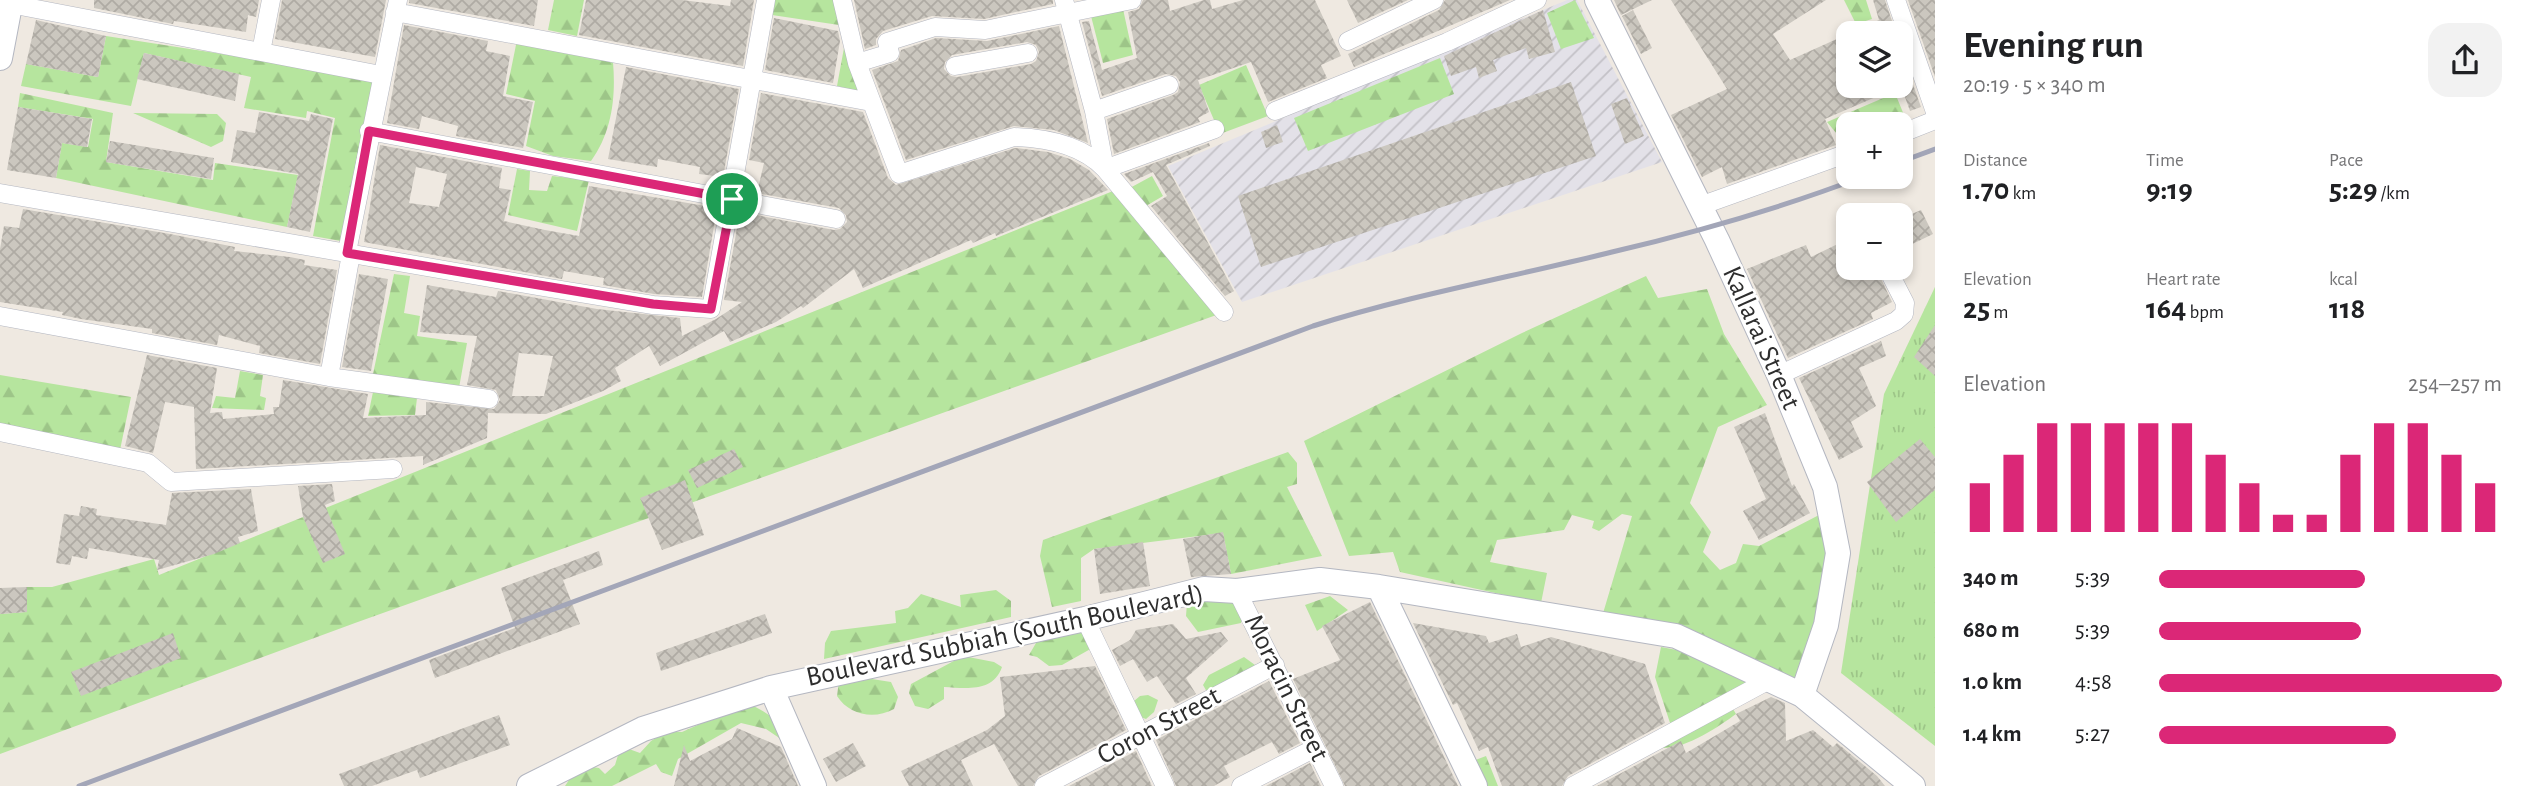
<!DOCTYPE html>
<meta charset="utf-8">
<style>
:root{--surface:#fff;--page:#f2f2f2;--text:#202124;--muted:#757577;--accent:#db2777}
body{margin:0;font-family:"Alegreya Sans",sans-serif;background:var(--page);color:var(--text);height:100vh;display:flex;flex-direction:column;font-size:26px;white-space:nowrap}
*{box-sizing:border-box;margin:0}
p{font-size:23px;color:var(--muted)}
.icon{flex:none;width:38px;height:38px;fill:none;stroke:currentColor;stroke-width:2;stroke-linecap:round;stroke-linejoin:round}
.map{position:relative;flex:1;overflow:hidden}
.drawer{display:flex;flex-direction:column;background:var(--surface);width:595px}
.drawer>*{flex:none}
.tools{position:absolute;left:1836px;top:21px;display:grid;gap:14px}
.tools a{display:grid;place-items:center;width:77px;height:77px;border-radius:14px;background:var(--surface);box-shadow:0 4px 10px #0003;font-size:35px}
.pin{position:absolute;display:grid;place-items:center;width:60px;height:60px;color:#fff;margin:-30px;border:4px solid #fff;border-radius:50%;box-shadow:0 2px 7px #0007}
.round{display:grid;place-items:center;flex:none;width:74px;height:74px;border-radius:21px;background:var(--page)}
.overview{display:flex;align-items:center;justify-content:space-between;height:119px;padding:0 28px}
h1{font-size:38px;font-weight:700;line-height:52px}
.figures{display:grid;grid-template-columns:repeat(3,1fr);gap:10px;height:119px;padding:7px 28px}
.figures div{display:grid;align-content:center}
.figures b{font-size:30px;font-weight:700}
.figures small{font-size:19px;font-weight:400}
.figures p{font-size:19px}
.chart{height:196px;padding:14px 28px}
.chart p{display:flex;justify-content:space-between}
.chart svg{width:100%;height:126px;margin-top:7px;stroke:var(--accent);stroke-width:6}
ul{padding:0 28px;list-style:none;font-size:23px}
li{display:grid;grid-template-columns:112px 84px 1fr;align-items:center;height:52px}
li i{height:18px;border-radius:9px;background:var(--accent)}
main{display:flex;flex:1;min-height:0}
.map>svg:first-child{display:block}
.industrial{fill:url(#industrial-furrows)}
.forest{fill:url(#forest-firs)}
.park{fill:url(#park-tufts)}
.building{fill:url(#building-cross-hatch);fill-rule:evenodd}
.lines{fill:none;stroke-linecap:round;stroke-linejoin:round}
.street-casing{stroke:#b4b7c1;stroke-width:19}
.secondary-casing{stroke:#b4b7c1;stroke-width:26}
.street{stroke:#fff;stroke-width:18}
.secondary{stroke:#fff;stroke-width:24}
.rail{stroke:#a3a6b8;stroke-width:5}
.route-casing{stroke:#fff;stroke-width:14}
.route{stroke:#db2777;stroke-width:9}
.labels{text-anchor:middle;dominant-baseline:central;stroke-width:5;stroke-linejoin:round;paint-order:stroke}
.street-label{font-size:28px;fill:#2e2e2e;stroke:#fff}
</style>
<main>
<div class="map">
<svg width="1935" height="786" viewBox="0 0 1935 786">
<defs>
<pattern id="industrial-furrows" width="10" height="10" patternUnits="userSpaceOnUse" patternTransform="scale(1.75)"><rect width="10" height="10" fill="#e3e1e8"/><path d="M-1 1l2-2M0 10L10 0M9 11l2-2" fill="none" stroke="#c3c1c7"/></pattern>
<pattern id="forest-firs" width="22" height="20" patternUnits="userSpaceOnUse" patternTransform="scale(1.75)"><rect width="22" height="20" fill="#b6e59e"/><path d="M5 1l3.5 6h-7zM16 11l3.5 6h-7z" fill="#9dc588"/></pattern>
<pattern id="park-tufts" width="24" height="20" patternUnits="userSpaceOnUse" patternTransform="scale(1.75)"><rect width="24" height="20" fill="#b6e59e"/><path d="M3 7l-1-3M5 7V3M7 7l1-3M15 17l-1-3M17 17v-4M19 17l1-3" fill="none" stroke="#9dc588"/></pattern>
<pattern id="building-cross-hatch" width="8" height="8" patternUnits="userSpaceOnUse" patternTransform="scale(1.75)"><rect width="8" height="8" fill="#cbc7bf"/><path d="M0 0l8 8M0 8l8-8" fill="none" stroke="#afaba4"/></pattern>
</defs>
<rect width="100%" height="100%" fill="#efe9e1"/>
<path class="industrial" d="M1567,0H1577L1662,162L1242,302L1168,166Z"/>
<path class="forest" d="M554,0H584L577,36L548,30Z
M775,0H834L839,25L772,15Z
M1575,0L1594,38L1561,49L1547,13Z
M1844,0H1866L1872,19L1856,24Z
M1123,9L1133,55L1103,63L1091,16Z
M106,36L377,78L346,242L313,236L335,118L307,111L306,118L244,108L251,77L144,53L131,106L21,86L26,64L98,77Z
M846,37L863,93L837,86Z
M517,40L613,62C616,97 612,132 591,161L553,156L526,146L535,101L506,94Z
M1440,58L1454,94L1308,151L1294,118Z
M1246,65L1268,116L1220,134L1199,85Z
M20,93L113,113L106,162L213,180L215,163L298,175L287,227L56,178L62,143L88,147L93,119L18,107Z
M1895,93L1904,115L1881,124H1848V138L1842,140L1827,122Z
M133,113L217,114L226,123L223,141L211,147Z
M517,169L530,171L529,190L547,191L552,176L589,180L577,231L508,215Z
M1152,176L1163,196L1146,206L1128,189Z
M1118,189L1222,313L355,623L0,754V614L27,612V587H52L154,559L159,575Z
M394,274L410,276L404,313L420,316L417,336L467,343L459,388L373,374Z
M1646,276L1658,298L1707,289L1724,334L1767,405L1718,427L1690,503L1711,532L1703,552L1720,570L1736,563L1743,544L1759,546L1819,515L1830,554L1798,689L1601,620L1632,516L1622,514L1599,531L1592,528L1594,521L1572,515L1564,530L1497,540L1490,562L1547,573L1541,603L1400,572L1393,552L1349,556L1304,441L1522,333Z
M240,371L263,375L260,396L266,398L264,410L212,408L216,396L235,398Z
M0,375L131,397L120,450L0,425Z
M373,392L417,398L415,415L368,416Z
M1288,452L1297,463V484L1287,487L1322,556L1231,574L1223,533L1094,549L1081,558V601L1052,607L1040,556L1043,540Z
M1204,589L1244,608L1241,623L1198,632L1186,616L1187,603Z
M996,590L1011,601V617L824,659L825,643L831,631L896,623L895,611L908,608L921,594L961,607L960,595Z
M1330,596L1348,610L1317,631L1305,605Z
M1079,618L1094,647L1062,665L1049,666L1037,657L1029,655L1043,631Z
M1661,647L1703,655L1751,680L1671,726L1655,677Z
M963,656L994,662L1002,667C993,693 965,688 944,687V699L928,709L915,706L909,693L911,684Z
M1244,657L1255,665L1252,673L1207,692L1203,685L1209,675Z
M859,677L891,682L898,697L894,709C874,720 849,715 837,696L839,681Z
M1148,695L1158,700L1154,712L1146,719L1138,716L1134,701L1140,696Z
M747,703C770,713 785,725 794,748L766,729L741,723L678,759L672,776L661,772L656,764L612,786H565L579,765L599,768L605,774L615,765L619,752L629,749L640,753L651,741L667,731L682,732Z
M1730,704L1736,714C1717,728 1676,756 1652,746Z
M1486,756L1498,786H1479L1470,762Z"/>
<path class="park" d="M1935,287V746L1841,673L1884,394Z"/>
<path class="building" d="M94,0H259L256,17L248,15L246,32L174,21L173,24L94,8Z
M282,0H386L375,57L275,39Z
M409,0H538L534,26L409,3Z
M586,0H682L730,6L731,0H754L743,66L579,35Z
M854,0H1053V4L984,19L932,16L883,31L876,39V45L865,49Z
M1143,0H1168L1170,11L1204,0H1210L1212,9L1243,0H1315L1341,56L1321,65L1327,78L1268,102L1251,62L1198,80L1209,112L1198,118L1200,122L1114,154L1107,119L1173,95L1178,92L1180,82L1176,76L1166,74L1102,96L1082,22L1089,21L1102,70L1137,58L1128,12L1139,9Z
M1347,0H1408L1358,23Z
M1445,0H1510L1354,67L1348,54L1439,10Z
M1614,0H1652L1621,15Z
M1671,0H1826L1773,34L1790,60L1848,34V86H1901L1900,48L1921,107L1910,111L1901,86L1825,119L1836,145L1727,184L1722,167L1702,177L1671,115L1727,89Z
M1873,0H1885L1896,33H1850L1879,20Z
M1908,0H1935V77Z
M1543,10L1555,52L1529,59L1526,48L1493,60L1497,71L1479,78L1476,67L1451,76L1444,56Z
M1633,10L1652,48L1641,54L1622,16Z
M774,18L838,31L840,41L833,83L765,70Z
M36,20L106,36L98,77L26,64Z
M404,25L488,41L486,51L510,56L503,96L533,102L523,148L456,136L458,126L422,116L419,129L387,123Z
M1059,26L1088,143L1054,130L1014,126L906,160L872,70L898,61L901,50L936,38L987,41ZM1027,42L1036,45L1039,52L1036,61L1031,64L957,77L951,76L944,69L945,62L952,55Z
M144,53L239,74L235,101L137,79Z
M626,67L739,89L723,177L699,174L700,167L658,159L657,167L608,159Z
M1571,82L1596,156L1261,267L1238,196Z
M761,93L863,112L888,178L896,185L1015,148L1048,152L1070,159L1089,170L1108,190L996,236L995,233L973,243L971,240L863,288L854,269L803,308L801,306L776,322L730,342L724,331L660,366L649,346L615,368L621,381L603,391L546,414L488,413L487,438L423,465V456L196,469L194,407L165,402L153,453L125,446L147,355L217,368L210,413L222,412L223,419L274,414L273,407H279L283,380L368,394L363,418L426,415V402L494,409L500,400L496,390L467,385L477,336L420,332L427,285L496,297L498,291L597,309L680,318L682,336L716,319L742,302L724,300L740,212L834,230L840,229L847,222L846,215L839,208L757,193L764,163L749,160ZM519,353L553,356L544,396H512Z
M1627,98L1644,136L1625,144L1611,104Z
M18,107L92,119L87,147L62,143L56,178L7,170Z
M259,112L309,121L311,114L333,119L310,232L287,227L298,174L231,162L237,130L255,133Z
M1277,125L1283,142L1266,148L1261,132Z
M110,141L214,158L211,179L106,162Z
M1209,143L1210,146L1166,165L1234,291L1225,296L1151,206L1167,196L1153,172L1131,182L1124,174Z
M380,145L502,168L499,188L511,190L504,221L545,230L579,236L589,186L717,208L702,297L654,294L603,285L604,278L564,271L562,279L364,242ZM416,167L447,174L439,207L409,203Z
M23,209L170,234L235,247L234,251L290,257L305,260L304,265L337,270L320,364L259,353L260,346L219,335L217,345L152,333V329L81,319L62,315L63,312L0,302V249L4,226L19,228Z
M1921,210L1933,234L1900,250V219Z
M1848,239V268H1876L1892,302L1871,313L1873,319L1788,358L1747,269L1806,245L1811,257Z
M359,274L388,279L371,371L342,367Z
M1935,325V376L1914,357Z
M1881,341L1886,356L1859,368L1876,406L1851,422L1863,447L1839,460L1799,378Z
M1765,413L1792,486L1794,484L1810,513L1759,540L1743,511L1766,499L1734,427Z
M1920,439L1935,457V490L1896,522L1867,482Z
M734,449L743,467L697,488L688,470Z
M685,480L704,535L662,550L640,498Z
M332,484L335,501L325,505L345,554L323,563L303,517L298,486Z
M251,489L258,531L238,537L240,543L214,554L157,570L159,560L89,548L87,559L72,556L70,565L56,563L64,514L79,516L81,506L97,509L96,515L166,525L172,493Z
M1223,532L1231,574L1191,577L1183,539Z
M1143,542L1150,586L1100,594L1094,549Z
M599,551L603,565L563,580L580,624L435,678L429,660L515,628L501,588Z
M27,587V612L0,614V588Z
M1370,602L1458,786H1345L1293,679L1340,660L1322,626Z
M765,614L772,633L661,671L656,653Z
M1413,623L1486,636L1489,643L1517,634L1521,647L1551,637L1645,664L1665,723L1568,776L1562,786H1502L1488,747L1479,751L1457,703L1453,705Z
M1173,624L1186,639L1221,632L1228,641L1186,678L1196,694L1176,704L1157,676L1147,682L1133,659L1120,666L1112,650L1130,640L1136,630Z
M173,633L181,658L81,696L71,672Z
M1095,666L1126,730L1039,776L1033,786H1018L994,744L961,760L973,786H909L901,771L987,730L1005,716L1000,677Z
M1269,681L1300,743L1279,754L1272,742L1224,766L1230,777L1214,786H1176L1156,740Z
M1771,697L1785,703L1786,741L1813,730L1833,747L1837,743L1877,776L1885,786H1597L1681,741L1686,753L1740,721L1736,714Z
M499,715L510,745L420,778L417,770L372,786H344L339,774Z
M737,728L781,747L798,786H674L684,745L690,761L732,739Z
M853,743L866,766L836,782L823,759Z
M1136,751L1152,786H1069Z
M1310,763L1321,786H1266Z"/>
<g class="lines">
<g class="street-casing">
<path id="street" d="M842,0L857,63L899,174L1014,137C1046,138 1082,145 1105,169L1215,129
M1064,0L1094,111L1105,169L1224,312
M1896,0L1935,112
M10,4L381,75
M395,12L871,102
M1348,41L1434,0
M261,52L271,0
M857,63L890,53L887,42L935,27L985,30L1132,0
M955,66L1028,53
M1094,111L1169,85
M1275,111L1447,42L1537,0
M369,131L836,219
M1900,134L1935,120
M0,193L537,286L653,305L711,309L766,0
M1700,206L1848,153
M1859,213L1861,215
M347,252L398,0
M0,316L329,377L489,399
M1779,375L1896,321L1904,314L1905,303L1887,268
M329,377L351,254
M0,432L148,463L171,482L393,469
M1237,591L1334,786
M1085,619L1165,786
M1044,786L1275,665
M1241,786L1315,748
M1573,786L1771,679"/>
</g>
<g class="secondary-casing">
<path id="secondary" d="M1597,0L1717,240L1779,375L1825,487L1838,553L1826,625L1802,695
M0,58L11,0
M1379,587L1475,786
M771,688L814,786
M529,786L643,729L771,688L1085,619L1204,589L1237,591L1320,580L1379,587L1676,636L1802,695L1913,786"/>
</g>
<use href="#street" class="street"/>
<use href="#secondary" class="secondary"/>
<path class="rail" d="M1900,162L1935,149
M79,786L1313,326C1411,295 1512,277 1612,252C1697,232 1781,208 1862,177"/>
</g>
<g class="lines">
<g class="route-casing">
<path id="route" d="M369,131L732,199L711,309L653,304L347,253Z"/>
</g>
<use href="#route" class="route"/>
</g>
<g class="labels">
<g class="street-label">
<text transform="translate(1761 338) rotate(66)">Kallarai Street</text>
<text transform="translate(1005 636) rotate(-12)">Boulevard Subbiah (South Boulevard)</text>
<text transform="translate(1286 688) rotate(64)">Moracin Street</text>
<text transform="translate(1159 726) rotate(-28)">Coron Street</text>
</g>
</g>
</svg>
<div class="tools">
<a><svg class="icon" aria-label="layers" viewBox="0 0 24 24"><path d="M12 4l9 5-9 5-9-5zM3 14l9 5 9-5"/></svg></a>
<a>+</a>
<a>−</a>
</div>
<div class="pin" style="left:732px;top:199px;background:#1e9e55"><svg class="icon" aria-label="arrive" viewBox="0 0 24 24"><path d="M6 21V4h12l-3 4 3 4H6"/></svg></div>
</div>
<section class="drawer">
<div class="overview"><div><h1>Evening run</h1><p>20:19 · 5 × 340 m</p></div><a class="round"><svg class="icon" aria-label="share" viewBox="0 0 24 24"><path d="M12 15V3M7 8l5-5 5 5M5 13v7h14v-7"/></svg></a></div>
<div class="figures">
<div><p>Distance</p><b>1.70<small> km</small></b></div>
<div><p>Time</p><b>9:19</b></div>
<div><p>Pace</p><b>5:29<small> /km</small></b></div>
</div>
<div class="figures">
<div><p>Elevation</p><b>25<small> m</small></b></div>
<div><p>Heart rate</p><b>164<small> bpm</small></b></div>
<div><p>kcal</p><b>118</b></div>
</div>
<div class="chart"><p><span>Elevation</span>254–257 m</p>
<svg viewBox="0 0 160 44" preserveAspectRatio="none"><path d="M5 44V27M15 44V17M25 44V6M35 44V6M45 44V6M55 44V6M65 44V6M75 44V17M85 44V27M95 44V38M105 44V38M115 44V17M125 44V6M135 44V6M145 44V17M155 44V27"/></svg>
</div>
<ul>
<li><b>340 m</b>5:39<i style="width:60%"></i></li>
<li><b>680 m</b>5:39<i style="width:59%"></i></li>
<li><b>1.0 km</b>4:58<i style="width:100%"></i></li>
<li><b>1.4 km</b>5:27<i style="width:69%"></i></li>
</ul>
</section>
</main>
